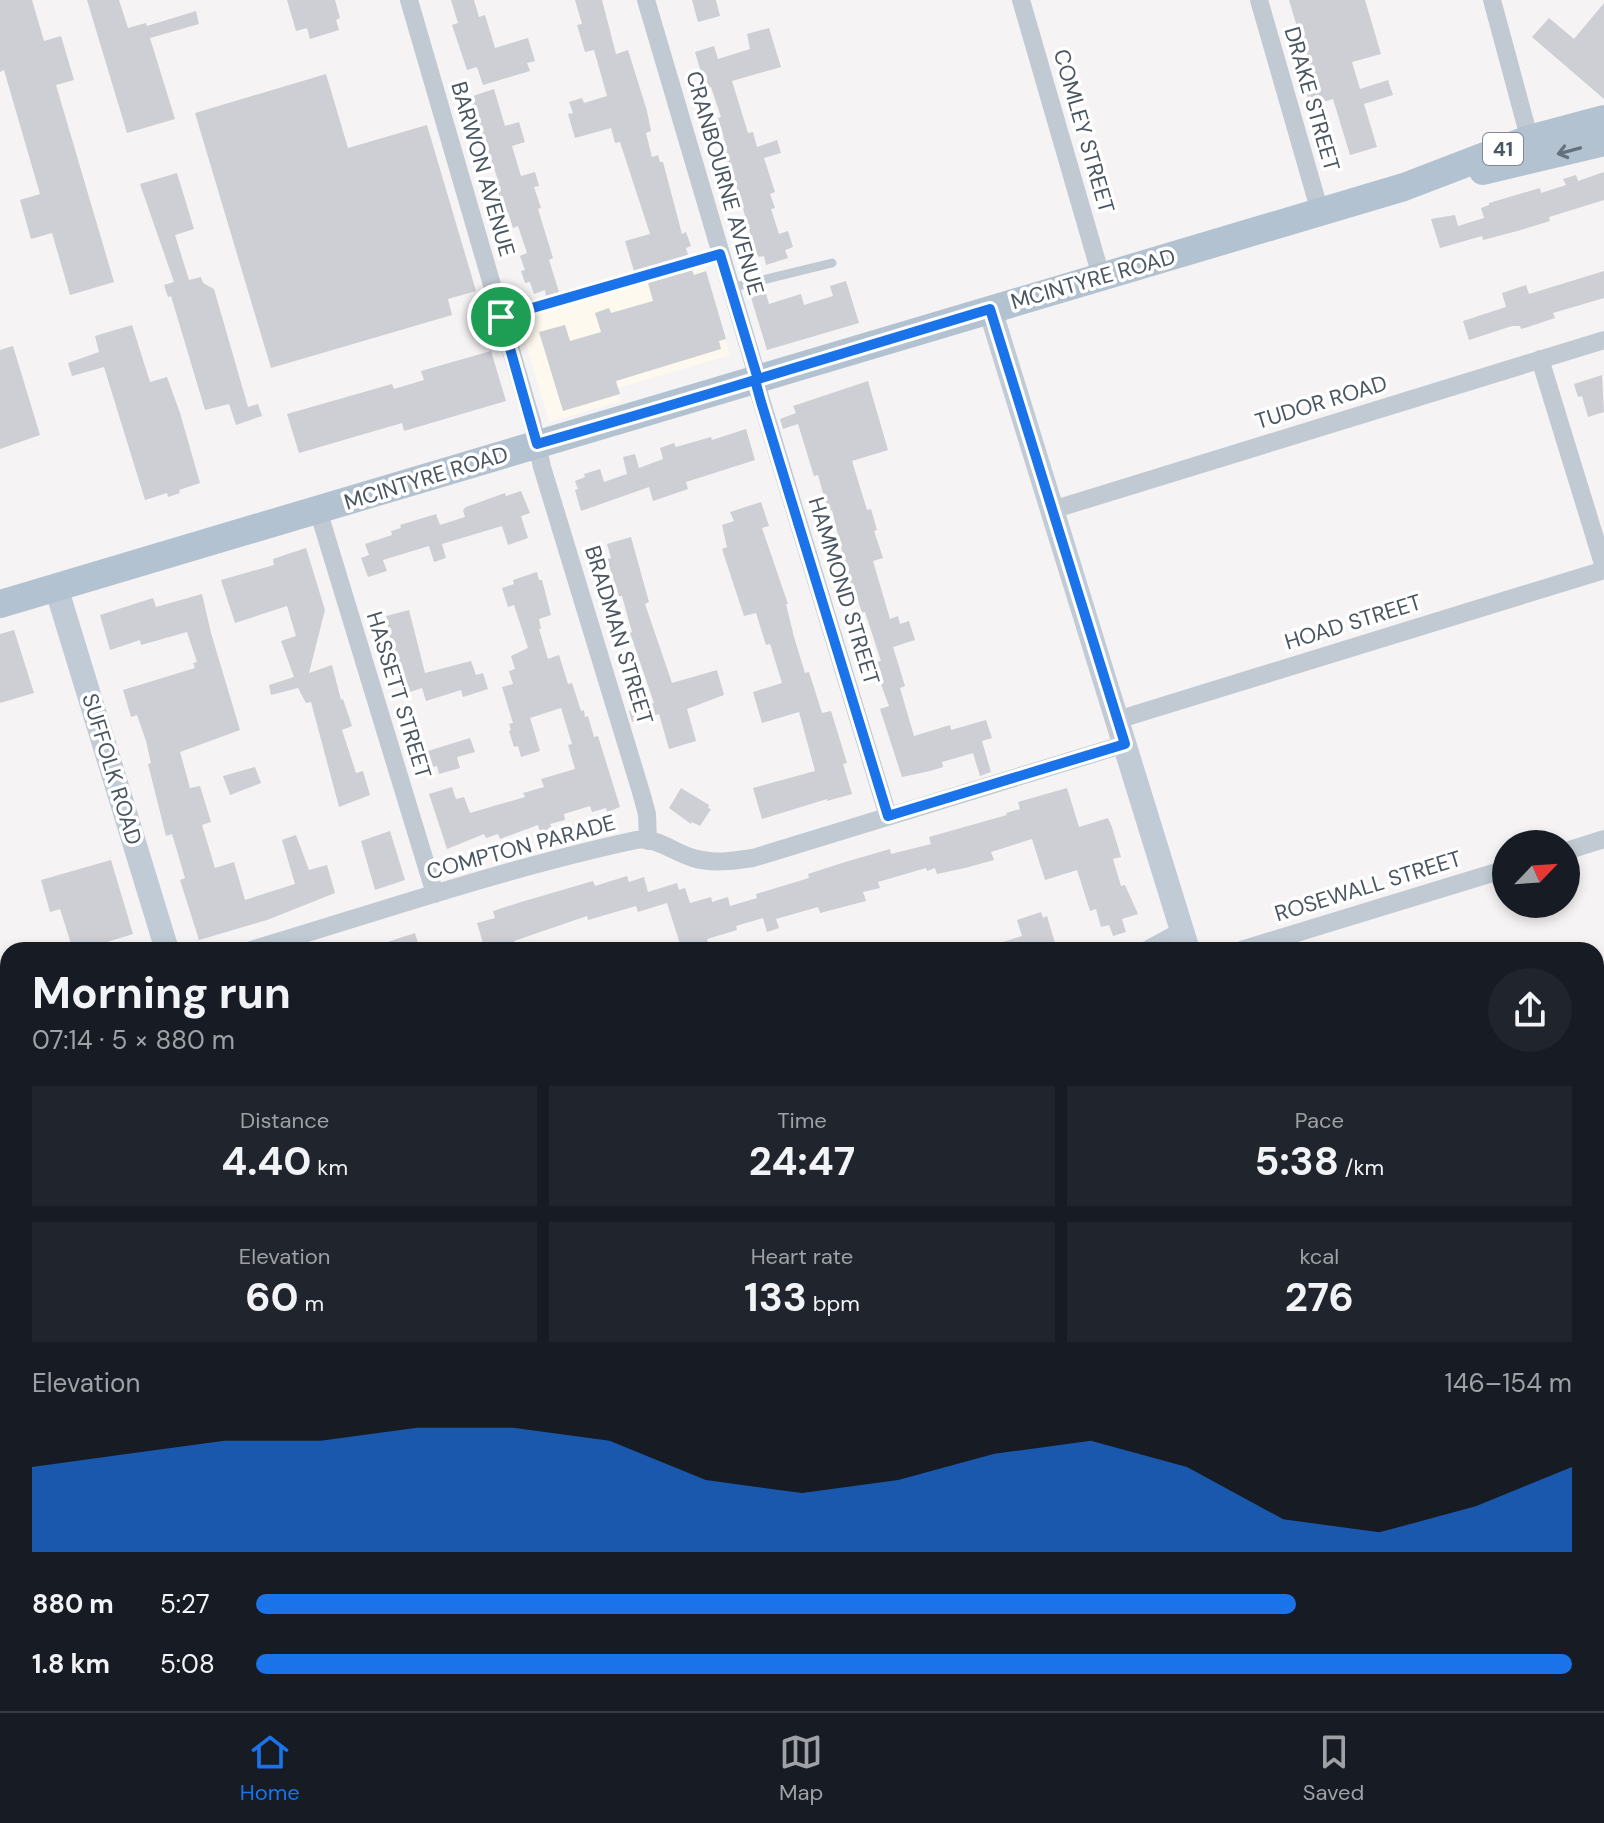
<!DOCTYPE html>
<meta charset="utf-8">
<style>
:root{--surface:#171b24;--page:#20242c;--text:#f1f3f6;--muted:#9ea1a6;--line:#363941;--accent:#1a73e8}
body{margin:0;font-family:"DM Sans",sans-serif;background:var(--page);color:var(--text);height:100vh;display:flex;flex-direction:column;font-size:30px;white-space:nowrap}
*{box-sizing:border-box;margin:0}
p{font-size:26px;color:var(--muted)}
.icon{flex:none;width:44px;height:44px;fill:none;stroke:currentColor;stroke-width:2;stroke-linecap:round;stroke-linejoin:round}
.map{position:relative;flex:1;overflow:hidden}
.side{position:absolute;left:0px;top:942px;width:1604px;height:770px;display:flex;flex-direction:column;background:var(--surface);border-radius:24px 24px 0 0;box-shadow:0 4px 12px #0003}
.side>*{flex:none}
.needle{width:52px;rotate:65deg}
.fabs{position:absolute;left:1492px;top:830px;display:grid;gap:16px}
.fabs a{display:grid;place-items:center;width:88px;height:88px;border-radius:50%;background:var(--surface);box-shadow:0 4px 12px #0003;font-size:40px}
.pin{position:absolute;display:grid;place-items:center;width:68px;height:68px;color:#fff;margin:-34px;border:4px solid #fff;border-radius:50%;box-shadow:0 2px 8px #0007}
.round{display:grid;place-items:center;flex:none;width:84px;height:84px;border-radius:42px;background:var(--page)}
.head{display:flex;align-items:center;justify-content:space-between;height:136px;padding:0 32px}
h1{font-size:44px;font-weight:700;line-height:60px}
.figures{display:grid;grid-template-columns:repeat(3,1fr);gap:12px;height:136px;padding:8px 32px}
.figures div{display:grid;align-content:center;border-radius:0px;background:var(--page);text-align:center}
.figures b{font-size:40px;font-weight:700}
.figures small{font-size:22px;font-weight:400}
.figures p{font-size:22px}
.chart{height:224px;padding:16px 32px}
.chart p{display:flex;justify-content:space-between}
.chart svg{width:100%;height:144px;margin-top:8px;fill:var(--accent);opacity:.7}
ul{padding:0 32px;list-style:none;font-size:26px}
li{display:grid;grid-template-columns:128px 96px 1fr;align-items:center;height:60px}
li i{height:20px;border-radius:10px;background:var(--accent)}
.menu{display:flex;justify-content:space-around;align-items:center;height:112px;border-top:2px solid var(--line);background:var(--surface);font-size:22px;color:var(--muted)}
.menu a{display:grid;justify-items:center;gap:4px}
.menu .current{color:var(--accent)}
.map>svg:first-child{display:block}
.commercial{fill:#fdf9ef}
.education{fill:#e6e4e5}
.building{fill:#cdcfd5}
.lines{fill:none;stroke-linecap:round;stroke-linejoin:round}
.lane{stroke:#c1cad2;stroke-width:9}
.street{stroke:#c1cad2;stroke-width:18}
.secondary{stroke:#c1cbd6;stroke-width:24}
.primary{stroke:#b3c2d1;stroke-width:28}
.oneway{stroke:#64717d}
.route-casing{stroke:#fff;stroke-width:16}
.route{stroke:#1a73e8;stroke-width:10}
.labels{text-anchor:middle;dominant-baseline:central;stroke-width:7;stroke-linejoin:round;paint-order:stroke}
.shield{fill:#fff;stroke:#808990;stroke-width:2}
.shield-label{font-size:20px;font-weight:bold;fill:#4a5661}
.street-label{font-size:22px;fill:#4a5661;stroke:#fff}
</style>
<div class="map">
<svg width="1604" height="1711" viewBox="0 0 1604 1711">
<rect width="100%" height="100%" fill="#f5f3f3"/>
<path class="commercial" d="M703,262L730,355L618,388L621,401L549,422L517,315Z"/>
<path class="education" d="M423,1704H590L567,1711H425Z"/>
<path class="building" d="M0,0H32L44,41L61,36L74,80L56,85L114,282L70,295L52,233L31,239L20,200L40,194L4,70L0,72Z
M87,0H119L128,28L146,23L147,26L196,11L199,24L150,38L175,119L127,133Z
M287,0H335L340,18L336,20L339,30L310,39L307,28L296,31Z
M451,0H474L479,17L485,15L495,48L528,38L535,61L527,63L530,71L483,85L477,67L467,70L452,25L458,23Z
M575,0H602L616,54L628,50L647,111L651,131L646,133L652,157L658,155L660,162H663L682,234L686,232L691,246L686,248L688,255L634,271L625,241L650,234L620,142L615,143L611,128L575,138L568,114L573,113L569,102L582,98L584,103L607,96L594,50L585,52L577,25L582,24Z
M692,0H716L720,16L698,22Z
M1289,0H1365L1381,54L1352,62L1360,89L1388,80L1393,95L1364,104L1377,147L1350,155L1333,99L1310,106L1302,77L1311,74Z
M1604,3V99L1532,37L1549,18L1574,39Z
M769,28L781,67L732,81L748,133L753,132L757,147L777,140L781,153L764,158L775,192L770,194L775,208L771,209L779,234L788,231L793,247L785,250L788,258L766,265L764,256L759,257L756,253L731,168L728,169L723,151L727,149L718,118L721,117L711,87L706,89L695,52L714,46L718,59L750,49L747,34Z
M326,74L348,148L427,125L476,291L448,299L452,315L271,368L195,113Z
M494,89L505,126L519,122L525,142L512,146L521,176L535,172L539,186L534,187L541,208L538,209L553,258L549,260L559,292L546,296L545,290L534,294L530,282L525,283L521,271L525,270L520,256L527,253L518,226L513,228L508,212L504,213L496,184L499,183L470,97Z
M1604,172V200L1549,217L1550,221L1521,230L1483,240L1482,236L1440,248L1431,219L1455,215L1458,226L1484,218L1481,208L1489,205V203L1540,188L1541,193L1566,185L1563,179L1576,175L1578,181Z
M177,173L194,229L175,235L189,280L201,277L203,283L214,289L248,407L258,404L262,416L236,425L229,404L205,410L171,296L168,297L164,285L174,282L140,184Z
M692,270L694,275L706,271L726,339L719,341L721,349L616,381L620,394L563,411L539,332L565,325L570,341L601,332L595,313L609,308L611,313L653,301L648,283Z
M1604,271V298L1553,313L1555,318L1528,327L1521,329L1520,326H1512L1469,340L1463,321L1506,307L1502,293L1526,285L1529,294Z
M846,281L859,323L767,350L749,291L764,287L769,304L801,294L804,305L833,296L830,286Z
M132,325L150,382L167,377L180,413L200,483L179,490L180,493L168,497L167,493L145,500L104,367L72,376L68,363L99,352L95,336Z
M13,346L40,435L0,449V350Z
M491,351L506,401L404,431L402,423L299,453L287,414L392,384L394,389L424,380L421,371Z
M1602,375L1604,412L1588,417L1582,396L1578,397L1574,384Z
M868,381L888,450L852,461L867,510L871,509L877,530L874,531L883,558L873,561L890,619L898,616L900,624L909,621L915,640L893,647L905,686L900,688L914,736L950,725L951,730L986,720L992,738L982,741L991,772L980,776L973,753L942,762L943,767L930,771L902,777L880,709L889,706L873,663L881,661L865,612L862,613L858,600L855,601L844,571L840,556L843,555L832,510L828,511L818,475L814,476L798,424L783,429L780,419L796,413L793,406Z
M746,429L755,460L686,482L688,489L653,501L649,487L581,511L575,490L578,489L575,481L585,477L584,474L600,469L604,482L627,474L623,457L635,454L639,468L663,459L660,448L674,443L676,447L711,437L712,440Z
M521,491L530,513L521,516L528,538L508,545L502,526L442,544L446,558L434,562L429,546L383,560L387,571L368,577L361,558L369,555L365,544L392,535L391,531L401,528L400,525L436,514L440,525L465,517L463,510L466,507L505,493L506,496Z
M761,502L769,526L762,528L788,604H786L794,637L805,673L809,672L822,713L831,711L847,763L843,764L852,794L827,801V799L762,819L753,788L815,771L799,712L762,723L753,692L782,683L770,644L766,645L756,613L744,616L722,549L727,547L722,525L734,521L730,512Z
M631,537L649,602L645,604L672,683L717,670L724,695L687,709L696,741L669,749L659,714L632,722L629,711L654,703L630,633L632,632L622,596H619L607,559L611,558L607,544Z
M306,548L325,610L309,673L332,665L341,700L343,699L352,726L342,730L356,773L363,771L370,795L339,807L311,702L306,703L298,688L271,695L269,685L294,677L281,641L296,636L287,606L235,623L221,580L274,565L273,559Z
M537,572L539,580H542L551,615L539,619L541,629H539L548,659L559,655L568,684L572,683L581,711L584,710L585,717L588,716L594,737L598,736L620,807L607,812L606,808L592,812L590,806L564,814L565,820L550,824L552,828L540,832L538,825L500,839L498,834L486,838L484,834L447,849L429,794L452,787L456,799L464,797L470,813L525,797L523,793L544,787L541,779L575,769L568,745L572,744L561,708L530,718L540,751L521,757L518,746L514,747L509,731L511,730L509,724L513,723L502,687L513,684L509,671L515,669L511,656L528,648L514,605L508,607L502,588L514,584L513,580Z
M202,594L211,633L240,730L180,752L190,788L200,786L211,822L202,825L215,868L234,862L245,900L295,884L282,840L296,835L309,870L327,865L335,893L267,920L199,940L180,880L185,878L172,834L166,836L148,764L151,763L146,741L137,715L131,717L123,690L195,668L193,663L197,662L187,632L141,645L140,640L110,650L100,615L153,598L156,607Z
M409,610L425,673L471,661L476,675L483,673L488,689L463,697L461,690L426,701L422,688L407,693L391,646L386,616Z
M14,630L34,693L0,703V634Z
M470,738L475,752L457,757L460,768L439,774L437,766L433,767L428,751Z
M255,767L261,783L230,795L223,776Z
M681,788L709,805L708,808L711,809L700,826L692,822L691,824L669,808Z
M1067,788L1079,827L1108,818L1112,827L1121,857L1113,859L1121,886L1125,885L1138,914L1122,919L1126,932L1113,936L1109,925L1101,927L1096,909L1090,911L1077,870L1045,880L1032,839L991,852L994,860L965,868L937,874L935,868L927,871L926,868L878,882L880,888L863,892L866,901L820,913L818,907L776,919L779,928L767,932L763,918L736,926L737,930L707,939L710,950H682L667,903L638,912L636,906L588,920L587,916L514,941L515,945L498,950H485L477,923L495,918L493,911L521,902L593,881L595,886L627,876L629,882L644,877L648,892L677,883L679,890L685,888L690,903L711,897L712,902L728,897L730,906L757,898L756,894L809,878L808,874L842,863L890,849L891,854L931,844L929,837L1007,815L1006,813L1020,809L1018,802Z
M390,831L405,880L375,890L361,841Z
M111,860L133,934L81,950H73L60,909L50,912L41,880Z
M1041,912L1043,918L1047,916L1055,943L1040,948L1041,950H988L987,947L1022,936L1017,920Z
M415,933L420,950H369V948Z"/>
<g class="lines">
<path class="lane" d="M730,288L832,263
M501,317L720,254"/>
<path class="street" d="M409,0L532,422L542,467L641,792L647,814L648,841
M646,0L758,379
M1021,0L1101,276
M1259,0L1320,212
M1492,0L1532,148
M1540,359L1604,567
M755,380L888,816
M318,510L435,894
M1052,510L1604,340
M1117,720L1604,570
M1566,851L1604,839
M251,950C378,912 506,868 636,840C655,836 675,853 693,858C713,864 733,861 753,858L1125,744
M1147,950L1182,931
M1241,950L1506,869
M0,995L8,993
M1596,1078L1604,1076
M0,1205L8,1202
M1596,1330L1604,1357
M1596,1411L1604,1408
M0,1495L8,1493
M1596,1656L1604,1653
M157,1704L159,1711
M808,1704L810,1711
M1424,1708L1439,1704"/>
<path class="secondary" d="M990,309L1188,950
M56,587L167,950
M398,1704L401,1711
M647,1711L670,1704"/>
<path class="primary" d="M1483,171L1604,142
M0,604L1404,187L1529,139L1604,119"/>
</g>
<defs><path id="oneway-shaft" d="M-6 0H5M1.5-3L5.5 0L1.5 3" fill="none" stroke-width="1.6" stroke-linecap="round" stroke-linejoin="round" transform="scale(2)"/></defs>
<use class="oneway" href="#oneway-shaft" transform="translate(1569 151) rotate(165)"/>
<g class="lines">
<g class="route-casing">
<path id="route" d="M501,317L537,444C610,423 683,402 755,380L758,379L990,309L1125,744L888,816L761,402L755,380L758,379L720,254L501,317"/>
</g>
<use href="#route" class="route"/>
</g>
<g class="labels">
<rect class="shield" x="1483" y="133" width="40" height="32" rx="6"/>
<g class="shield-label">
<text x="1503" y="149">41</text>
</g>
<g class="street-label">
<text transform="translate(1312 99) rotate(74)">DRAKE STREET</text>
<text transform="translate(1084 131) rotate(74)">COMLEY STREET</text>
<text transform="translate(483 169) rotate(74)">BARWON AVENUE</text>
<text transform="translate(725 183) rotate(74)">CRANBOURNE AVENUE</text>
<text transform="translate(1093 279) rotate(-16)">MCINTYRE ROAD</text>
<text transform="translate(1321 402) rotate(-17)">TUDOR ROAD</text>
<text transform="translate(426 478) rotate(-17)">MCINTYRE ROAD</text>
<text transform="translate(844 591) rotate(73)">HAMMOND STREET</text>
<text transform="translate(1353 622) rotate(-17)">HOAD STREET</text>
<text transform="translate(619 635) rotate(73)">BRADMAN STREET</text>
<text transform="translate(399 695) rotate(73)">HASSETT STREET</text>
<text transform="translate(112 769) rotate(73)">SUFFOLK ROAD</text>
<text transform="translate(521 847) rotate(-15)">COMPTON PARADE</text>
<text transform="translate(1368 886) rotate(-17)">ROSEWALL STREET</text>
</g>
</g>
</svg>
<div class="fabs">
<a><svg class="needle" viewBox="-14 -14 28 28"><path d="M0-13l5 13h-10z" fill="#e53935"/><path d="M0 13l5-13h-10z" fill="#9ea1a6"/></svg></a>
</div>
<div class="pin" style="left:501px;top:317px;background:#1e9e55"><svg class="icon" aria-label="arrive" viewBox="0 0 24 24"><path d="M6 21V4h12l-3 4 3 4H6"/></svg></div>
<section class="side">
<div class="head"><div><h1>Morning run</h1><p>07:14 · 5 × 880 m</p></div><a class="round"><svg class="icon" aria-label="share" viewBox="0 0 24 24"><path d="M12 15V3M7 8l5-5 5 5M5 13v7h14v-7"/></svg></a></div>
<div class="figures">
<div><p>Distance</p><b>4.40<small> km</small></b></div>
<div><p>Time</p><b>24:47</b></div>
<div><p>Pace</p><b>5:38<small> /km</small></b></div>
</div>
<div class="figures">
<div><p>Elevation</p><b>60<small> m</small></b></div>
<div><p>Heart rate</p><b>133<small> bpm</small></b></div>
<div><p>kcal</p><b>276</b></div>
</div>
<div class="chart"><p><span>Elevation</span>146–154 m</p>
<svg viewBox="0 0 160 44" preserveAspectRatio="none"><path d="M0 44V18L10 14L20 10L30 10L40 6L50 6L60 10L70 22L80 26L90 22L100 14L110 10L120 18L130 34L140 38L150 30L160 18V44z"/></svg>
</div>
<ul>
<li><b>880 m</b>5:27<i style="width:79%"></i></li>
<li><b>1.8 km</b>5:08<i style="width:100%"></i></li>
</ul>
</section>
</div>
<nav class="menu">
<a class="current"><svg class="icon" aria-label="home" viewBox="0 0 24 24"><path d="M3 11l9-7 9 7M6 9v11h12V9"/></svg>Home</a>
<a><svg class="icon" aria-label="map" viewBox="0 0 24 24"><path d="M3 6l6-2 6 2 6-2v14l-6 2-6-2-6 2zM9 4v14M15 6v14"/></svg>Map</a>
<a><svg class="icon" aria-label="saved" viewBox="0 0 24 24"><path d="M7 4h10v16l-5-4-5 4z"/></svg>Saved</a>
</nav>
